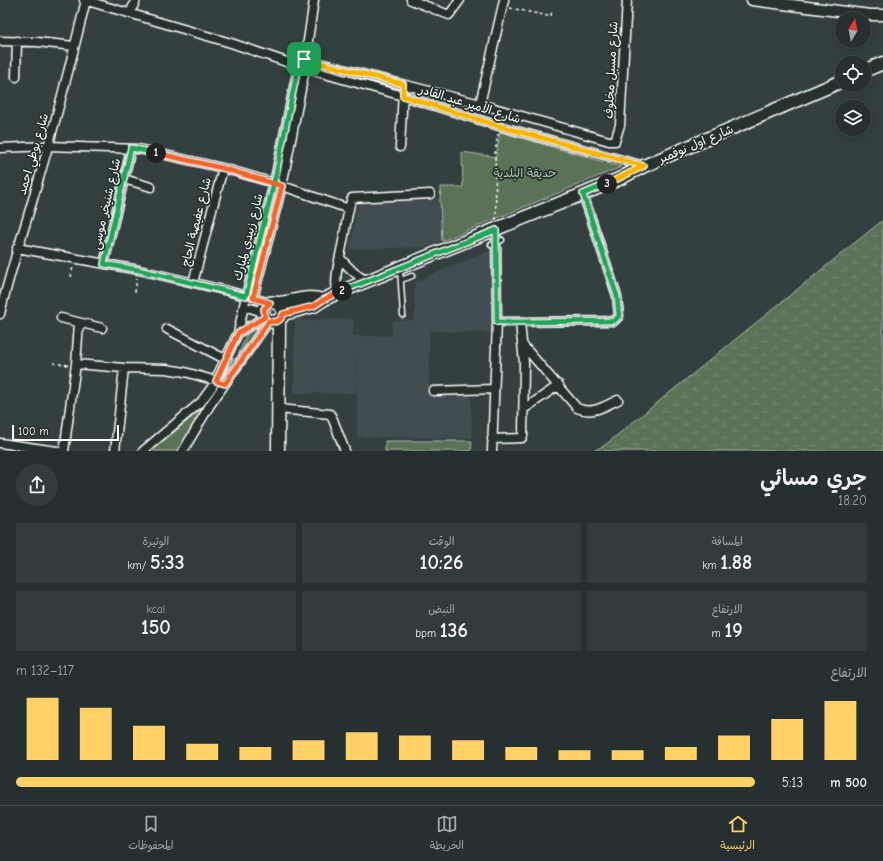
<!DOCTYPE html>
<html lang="ar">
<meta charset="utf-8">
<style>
:root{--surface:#273030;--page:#333c3c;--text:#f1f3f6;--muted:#a4a9ab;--line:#434b4c;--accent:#ffd166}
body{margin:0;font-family:"Comic Neue","Playpen Sans Arabic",sans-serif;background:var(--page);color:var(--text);direction:rtl;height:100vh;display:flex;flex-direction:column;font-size:15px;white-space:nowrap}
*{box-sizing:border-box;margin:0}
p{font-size:13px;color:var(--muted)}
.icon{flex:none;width:22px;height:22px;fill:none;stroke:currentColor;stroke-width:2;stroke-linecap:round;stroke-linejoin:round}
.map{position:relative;height:451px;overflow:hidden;direction:ltr}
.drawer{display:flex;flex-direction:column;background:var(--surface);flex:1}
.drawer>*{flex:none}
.needle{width:26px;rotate:10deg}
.tools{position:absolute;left:835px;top:12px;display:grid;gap:8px}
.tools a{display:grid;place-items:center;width:36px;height:36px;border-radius:50%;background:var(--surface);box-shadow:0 2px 10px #0003,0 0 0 1px var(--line);font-size:20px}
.scale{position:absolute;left:12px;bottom:10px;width:107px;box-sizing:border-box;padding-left:4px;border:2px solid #fff;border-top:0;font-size:11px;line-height:14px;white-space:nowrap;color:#fff;-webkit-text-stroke:3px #26332d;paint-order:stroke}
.pin{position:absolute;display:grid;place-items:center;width:34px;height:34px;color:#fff;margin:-17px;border-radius:8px;box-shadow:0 2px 6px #0006}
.km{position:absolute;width:20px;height:20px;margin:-10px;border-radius:50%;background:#222;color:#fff;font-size:11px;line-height:20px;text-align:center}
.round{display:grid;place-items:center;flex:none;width:42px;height:42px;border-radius:21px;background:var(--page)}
.head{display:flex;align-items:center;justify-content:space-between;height:68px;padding:0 16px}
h1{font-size:22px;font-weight:600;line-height:30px}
.stats{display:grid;grid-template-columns:repeat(3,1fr);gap:6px;height:68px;padding:4px 16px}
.stats div{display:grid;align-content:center;border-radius:0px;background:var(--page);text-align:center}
.stats b{font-size:20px;font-weight:600}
.stats small{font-size:11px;font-weight:400}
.stats p{font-size:11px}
.chart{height:112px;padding:8px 16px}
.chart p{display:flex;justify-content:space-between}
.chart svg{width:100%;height:72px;margin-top:4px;stroke:var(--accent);stroke-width:6}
ul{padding:0 16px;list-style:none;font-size:13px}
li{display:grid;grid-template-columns:64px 48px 1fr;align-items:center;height:30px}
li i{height:10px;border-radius:5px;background:var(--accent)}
.dock{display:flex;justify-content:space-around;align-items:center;height:56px;border-top:1px solid var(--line);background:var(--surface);font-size:11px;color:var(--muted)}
.dock a{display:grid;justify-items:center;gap:2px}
.dock .current{color:var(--accent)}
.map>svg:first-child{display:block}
.built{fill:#424d51}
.green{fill:#5a7257;stroke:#acb8ab}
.wetland{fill:url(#wetland-marsh);stroke:#acb8ab}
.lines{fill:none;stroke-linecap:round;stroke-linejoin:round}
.service-casing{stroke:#fff;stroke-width:7}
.minor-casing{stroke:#fff;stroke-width:11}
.tertiary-casing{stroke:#fff;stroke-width:13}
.secondary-casing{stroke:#fff;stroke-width:15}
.path{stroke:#fff;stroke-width:1.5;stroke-dasharray:3 3;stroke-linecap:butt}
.service{stroke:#26332d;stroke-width:4}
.minor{stroke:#26332d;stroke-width:8}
.tertiary{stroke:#26332d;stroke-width:10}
.secondary{stroke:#26332d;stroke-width:12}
.split-1-casing{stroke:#fff;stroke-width:8}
.split-2-casing{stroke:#fff;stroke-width:8}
.split-3-casing{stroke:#fff;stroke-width:8}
.split-4-casing{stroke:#fff;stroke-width:8}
.split-1{stroke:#22a559;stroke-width:5}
.split-2{stroke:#f0652b;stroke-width:5}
.split-3{stroke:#22a559;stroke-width:5}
.split-4{stroke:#f5b400;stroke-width:5}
.labels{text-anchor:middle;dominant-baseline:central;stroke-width:3.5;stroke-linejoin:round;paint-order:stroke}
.street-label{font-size:12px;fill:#fff;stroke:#26332d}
.park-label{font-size:12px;fill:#b5c0b3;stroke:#26332d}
</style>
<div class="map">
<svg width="883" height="451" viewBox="0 0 883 451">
<defs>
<pattern id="wetland-marsh" width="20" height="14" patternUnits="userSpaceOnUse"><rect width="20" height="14" fill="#5a7257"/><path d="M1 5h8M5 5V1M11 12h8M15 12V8" fill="none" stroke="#738770"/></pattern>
</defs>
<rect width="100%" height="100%" fill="#344040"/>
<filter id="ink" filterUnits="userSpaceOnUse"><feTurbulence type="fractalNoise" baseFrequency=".025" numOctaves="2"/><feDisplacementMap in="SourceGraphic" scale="8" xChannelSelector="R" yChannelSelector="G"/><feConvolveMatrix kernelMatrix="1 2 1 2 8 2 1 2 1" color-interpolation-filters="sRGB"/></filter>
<g filter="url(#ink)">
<path class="built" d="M440,199L442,241L427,247L350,249L358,201Z
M491,250V333L429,331V394L471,395L472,438L357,437V348L356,393H294L295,318H302V320L353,319V336H392V321L415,320V282Z"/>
<path class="green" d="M500,132L621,167L442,241L440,199L441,187H463L462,152L496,157Z
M252,327L258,331V334L237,358L238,360L225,377L224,376L231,359L237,358L249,328Z
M204,407L179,451H153L155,448Z
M385,441H472L471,451H385Z"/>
<path class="wetland" d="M883,220V451H593L605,445Z"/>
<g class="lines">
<g class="service-casing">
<path id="service" d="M491,245L502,240
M400,269L403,315
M401,280L412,276"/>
</g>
<g class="minor-casing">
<path id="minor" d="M84,0L231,43L307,69L403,96L499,126L644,166
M411,0L449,15L460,0
M130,13L136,0
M0,41L37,42L74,46
M304,59L480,104L609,141H615L620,125L627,0
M16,77L17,41
M480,104L504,0
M400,147L403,91
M0,148L48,146L139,149L223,168L274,183L349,209
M124,179L151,187
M17,248L139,270L228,291L270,303
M340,258C349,268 356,276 368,281
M104,264L131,149
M193,283L223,168
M337,293C334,275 340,258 343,241C346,227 347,212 352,198L430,194
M253,299L282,186L304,74L302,68L307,47L314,0
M244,306L263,312
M0,314C10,270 25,228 37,185C55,124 71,62 86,0
M61,318L102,328
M497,322L614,321L619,316L617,296L583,194
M167,329L219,356L227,359
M238,333L265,317
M522,344L577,408C593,415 604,406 618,400
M76,364L124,368L166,369L185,372L220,382
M433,391L494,389
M279,409L330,414L332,417L345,451
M524,409L559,385
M492,439L522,438L523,436L524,363L520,322
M0,443L57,451
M64,451L76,364L79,323
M115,451L124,368
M143,451L201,402L212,387L238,333L246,296L276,174L297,72L302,68
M183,451L210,405L269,321
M492,451L497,322L496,230"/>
</g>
<g class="tertiary-casing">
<path id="tertiary" d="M752,0L870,15H883"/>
</g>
<g class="secondary-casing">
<path id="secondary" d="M864,71L883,63
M277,303L283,309L282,317L276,322C267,323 257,312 267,304C271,301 275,303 279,303C290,302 300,298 310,298C314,298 319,299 323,300
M283,314L314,306L323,300L337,293L583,194L619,179L644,166L842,81
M278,451L279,321"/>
</g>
<path class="path" d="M510,8L548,16H551L552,10
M496,220L495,153L498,134
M71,277L73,266
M135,292L137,278
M53,363L68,365"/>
<use href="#service" class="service"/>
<use href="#minor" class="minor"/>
<use href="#tertiary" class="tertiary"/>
<use href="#secondary" class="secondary"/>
</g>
</g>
<g class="lines" filter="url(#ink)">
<g class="split-1-casing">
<path id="split-1" d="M156,153L131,148L104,264L139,270L246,296L276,174L297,72L302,68L304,59"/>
</g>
<g class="split-2-casing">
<path id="split-2" d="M156,153L222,168L282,186L253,298L270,303L264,309L265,317L238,333L216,381L225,384L269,321C276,323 281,321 283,314L314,306L323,300L342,291"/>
</g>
<g class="split-3-casing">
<path id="split-3" d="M342,291L496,230L497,322L614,321L619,316L617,296L583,194L607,184"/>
</g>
<g class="split-4-casing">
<path id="split-4" d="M304,59L403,84V96L499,126L644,166L607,184"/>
</g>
<use href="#split-1" class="split-1"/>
<use href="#split-2" class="split-2"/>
<use href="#split-3" class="split-3"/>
<use href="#split-4" class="split-4"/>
</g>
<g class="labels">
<g class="street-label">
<text transform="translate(611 70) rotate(-87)">شارع مسبل مخلوف</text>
<text transform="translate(470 104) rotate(17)">شارع الأمير عبد القادر</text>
<text transform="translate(696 144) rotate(-23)">شارع اول نوفمبر</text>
<text transform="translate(33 154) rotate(-74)">شارع بوطي احمد</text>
<text transform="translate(106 204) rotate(-77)">شارع شنيخر موسى</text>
<text transform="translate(196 222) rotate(-76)">شارع عفيصة الحاج</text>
<text transform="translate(248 237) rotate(-76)">شارع زبيدي لمبارك</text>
</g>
<g class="park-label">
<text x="525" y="173">حديقة البلدية</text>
</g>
</g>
</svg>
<div class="tools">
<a><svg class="needle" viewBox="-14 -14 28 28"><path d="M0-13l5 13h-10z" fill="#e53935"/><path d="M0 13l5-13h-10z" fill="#a4a9ab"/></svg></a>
<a><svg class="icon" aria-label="locate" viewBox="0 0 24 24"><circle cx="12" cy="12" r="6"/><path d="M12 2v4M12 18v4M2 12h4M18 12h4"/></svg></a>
<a><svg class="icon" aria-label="layers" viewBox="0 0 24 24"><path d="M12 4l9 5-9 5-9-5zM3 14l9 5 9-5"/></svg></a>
</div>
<div class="scale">100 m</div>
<div class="pin" style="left:304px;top:59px;background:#1e9e55"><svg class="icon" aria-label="arrive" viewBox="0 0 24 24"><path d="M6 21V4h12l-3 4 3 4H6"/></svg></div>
<b class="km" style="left:156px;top:153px">1</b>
<b class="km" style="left:342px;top:291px">2</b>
<b class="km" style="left:607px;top:184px">3</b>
</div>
<section class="drawer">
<div class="head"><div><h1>جري مسائي</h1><p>18:20</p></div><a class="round"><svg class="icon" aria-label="share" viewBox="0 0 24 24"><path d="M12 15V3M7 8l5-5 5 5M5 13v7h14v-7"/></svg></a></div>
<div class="stats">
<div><p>المسافة</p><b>1.88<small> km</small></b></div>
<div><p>الوقت</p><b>10:26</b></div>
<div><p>الوتيرة</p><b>5:33<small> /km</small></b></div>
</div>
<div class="stats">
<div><p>الارتفاع</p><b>19<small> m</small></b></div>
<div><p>النبض</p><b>136<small> bpm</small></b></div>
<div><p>kcal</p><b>150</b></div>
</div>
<div class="chart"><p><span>الارتفاع</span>117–132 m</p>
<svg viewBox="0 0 160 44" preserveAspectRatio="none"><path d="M5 44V6M15 44V12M25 44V23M35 44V34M45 44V36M55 44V32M65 44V27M75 44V29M85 44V32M95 44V36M105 44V38M115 44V38M125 44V36M135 44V29M145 44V19M155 44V8"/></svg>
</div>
<ul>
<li><b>500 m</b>5:13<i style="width:100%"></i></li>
</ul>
</section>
<nav class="dock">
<a class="current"><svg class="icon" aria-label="home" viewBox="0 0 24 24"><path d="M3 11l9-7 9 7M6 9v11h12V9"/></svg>الرئيسية</a>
<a><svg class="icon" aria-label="map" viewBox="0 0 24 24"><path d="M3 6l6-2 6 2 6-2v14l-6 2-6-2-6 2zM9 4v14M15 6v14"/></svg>الخريطة</a>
<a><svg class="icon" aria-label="saved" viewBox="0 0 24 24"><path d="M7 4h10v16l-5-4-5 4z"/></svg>المحفوظات</a>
</nav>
